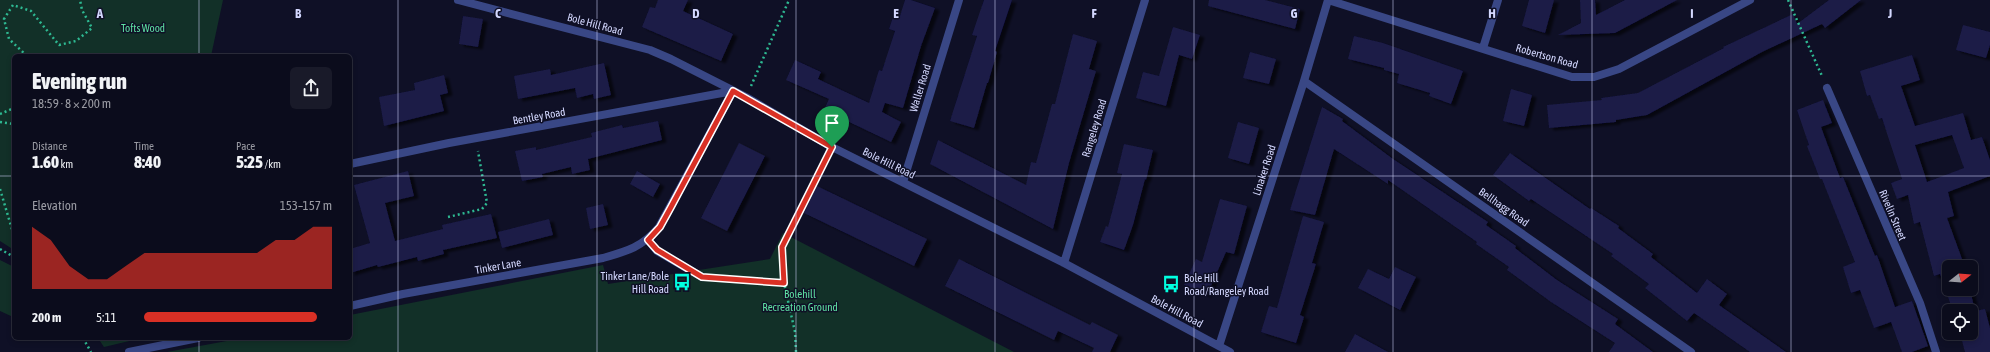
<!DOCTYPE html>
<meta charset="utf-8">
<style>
:root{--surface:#0b0c1c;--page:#191a29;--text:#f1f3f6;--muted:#9a9ba3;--line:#2b2c3b;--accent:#d93025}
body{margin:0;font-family:"Asap Condensed",sans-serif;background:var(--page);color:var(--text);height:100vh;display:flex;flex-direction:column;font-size:15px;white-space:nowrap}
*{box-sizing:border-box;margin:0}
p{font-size:13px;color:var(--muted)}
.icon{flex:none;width:22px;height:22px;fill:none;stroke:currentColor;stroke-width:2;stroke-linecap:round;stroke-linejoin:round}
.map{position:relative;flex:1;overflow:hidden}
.drawer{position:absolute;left:12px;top:54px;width:340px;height:286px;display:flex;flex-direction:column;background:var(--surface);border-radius:6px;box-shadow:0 2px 6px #0003,0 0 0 1px var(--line)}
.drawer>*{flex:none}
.needle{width:26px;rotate:73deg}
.fabs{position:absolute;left:1942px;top:260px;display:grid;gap:8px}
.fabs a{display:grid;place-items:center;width:36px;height:36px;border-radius:6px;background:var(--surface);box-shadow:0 2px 6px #0003,0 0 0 1px var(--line);font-size:20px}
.pin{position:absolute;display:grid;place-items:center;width:34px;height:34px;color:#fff;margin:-41px -17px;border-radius:50% 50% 50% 0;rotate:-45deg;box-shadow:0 0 4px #0007}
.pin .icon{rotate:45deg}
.round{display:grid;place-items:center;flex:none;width:42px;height:42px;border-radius:6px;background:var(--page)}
.head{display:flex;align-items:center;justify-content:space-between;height:68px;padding:0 20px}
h1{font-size:22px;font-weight:800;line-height:30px}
.metrics{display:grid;grid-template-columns:repeat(3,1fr);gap:6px;height:68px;padding:4px 20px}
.metrics div{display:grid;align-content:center}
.metrics b{font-size:17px;font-weight:800}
.metrics small{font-size:11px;font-weight:400}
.metrics p{font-size:11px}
.chart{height:112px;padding:8px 20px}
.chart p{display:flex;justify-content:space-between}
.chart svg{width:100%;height:72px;margin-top:4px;fill:var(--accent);opacity:.7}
ul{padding:0 20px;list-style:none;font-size:13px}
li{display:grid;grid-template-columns:64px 48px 1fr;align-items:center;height:30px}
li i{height:10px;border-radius:5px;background:var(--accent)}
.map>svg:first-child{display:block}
.green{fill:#123028}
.building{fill:#1b1b47;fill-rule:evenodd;filter:url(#shadow)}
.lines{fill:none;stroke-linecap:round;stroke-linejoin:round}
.path{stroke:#2eb992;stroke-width:2.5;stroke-dasharray:2 3;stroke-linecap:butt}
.minor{stroke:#394785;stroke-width:8}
.route-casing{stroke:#fff;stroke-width:8}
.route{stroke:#d93025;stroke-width:5}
.grid{fill:none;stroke:#d4d8ff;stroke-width:1;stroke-opacity:0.55}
.labels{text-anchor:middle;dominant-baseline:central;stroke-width:3;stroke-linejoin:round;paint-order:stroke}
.street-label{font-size:11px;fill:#d4d8ff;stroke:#0f1026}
.park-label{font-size:11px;fill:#5ee1a3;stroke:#0f1026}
.poi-label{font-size:11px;fill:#d4d8ff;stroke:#0f1026;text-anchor:end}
.grid-label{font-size:13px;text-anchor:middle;font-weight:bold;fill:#d4d8ff;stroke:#0f1026;stroke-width:3;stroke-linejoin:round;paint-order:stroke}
</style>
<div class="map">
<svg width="1990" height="352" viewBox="0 0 1990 352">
<defs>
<filter id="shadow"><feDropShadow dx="4.5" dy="2.5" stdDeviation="1" flood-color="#0009"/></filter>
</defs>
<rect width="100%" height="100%" fill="#0f1026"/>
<path class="green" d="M0,0H223L211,56H14V250L0,241Z
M783,233L1014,352H167L243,338H350V315L603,265L608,284L770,259Z
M0,260L14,267V319L13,317L0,311Z
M98,338H142L104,347Z"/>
<path class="building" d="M658,0H688L683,11L733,34L721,61L642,27L650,7L655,8Z
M905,0H911L935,8L921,46L903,108L885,103L882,112L901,122L891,142L824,110L829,99L786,80L795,60L821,72L818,79L869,103L879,70L882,71L895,31L889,29L894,14L900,16Z
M984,0H1012L995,51L997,52L988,83H987L974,128L950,121L977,36L972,35Z
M1209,0H1265L1300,9L1295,29L1208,6Z
M1529,0H1554L1545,33L1522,26Z
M1580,0H1595L1596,15L1625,0H1677L1615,33L1558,35L1581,23Z
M1829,0H1861L1825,28L1822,24L1762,52L1647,115L1616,120V122L1549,128L1547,105L1602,100L1601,98L1638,93L1724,48L1723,47L1793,14L1797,24Z
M463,16L483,19L478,47L459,44Z
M1963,25L1990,32V45L1986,58L1956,50Z
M1173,27L1200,35L1192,59L1179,55L1166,106L1136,98L1143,72L1159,76Z
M1073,34L1097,41L1089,69L1096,71L1069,163L1053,229L930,164L938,140L1026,185L1031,162L1036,163L1052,104H1055Z
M1354,36L1383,43L1463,71L1451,104L1429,96L1430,93L1397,83L1399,74L1384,70V68L1348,59Z
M1250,52L1276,59L1269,84L1243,78Z
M1912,55L1920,80L1901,86L1915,126L1963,113L1971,140L1982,137L1990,160V176L1948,192L1954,216L1947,218L1965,267H1949V289H1970L1975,311L1985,309L1990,328V352H1965L1960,333H1971V311H1953L1940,274L1934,276L1920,222L1914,224L1908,195L1897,199L1891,183L1902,179L1882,118L1879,119L1870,95L1867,96L1860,71ZM1952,135L1964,168L1927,182L1915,145Z
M604,63L611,95L594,99L593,94L577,98L575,88L518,99L514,76L550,69L551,75Z
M444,75L448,93L440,95L444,111L384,126L379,97L415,90L414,83Z
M1511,89L1532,95L1524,126L1503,121Z
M1823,100L1832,123L1821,127L1840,178L1843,177L1875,256L1877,255L1895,307L1912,301L1928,346L1912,352H1902L1891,322L1874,328L1860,290L1851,293L1843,267L1855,262L1822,179H1820L1807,146L1809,145L1797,110Z
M1322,107L1343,119L1342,121L1393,159L1488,222L1486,225L1516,246L1515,248L1557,280L1618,319L1615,324L1653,352H1609L1615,343L1551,302L1507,270L1509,267L1476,244L1477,242L1388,180V184L1334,149L1315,215L1290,210Z
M658,121L662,140L588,159L590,170L572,174L571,167L542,174L543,177L522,181L515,151L536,147V150L592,137L591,133L622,125L623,128Z
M1238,122L1259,128L1249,164L1228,158Z
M739,143L765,156L727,231L701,218Z
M1124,144L1153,150L1146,180L1145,179L1133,225L1124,250L1100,242L1106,226L1108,227L1122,174L1117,173Z
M1510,153L1590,209L1591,208L1619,226L1618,228L1653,254L1651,257L1697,293L1707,279L1727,294L1719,305L1786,352H1750L1694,313L1687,321L1645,288L1649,284L1611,256L1613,254L1531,199L1529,201L1493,175Z
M408,171L414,196L385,203L395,241L443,229L442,225L491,214L497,238L443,250L444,254L418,261L417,257L378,267L377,265L350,273V249L370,243L354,185Z
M637,171L660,184L653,197L630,184Z
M817,186L927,239L914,266L804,213Z
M1220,199L1247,206L1234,254L1226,252L1207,295L1184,285L1196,259L1202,262Z
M603,204L608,225L590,229L586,208Z
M1303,216L1324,222L1312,263L1316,264L1300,315L1304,317L1296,343L1261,332L1269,306L1277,308Z
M549,219L553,235L502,248L498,232Z
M959,259L1090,325L1092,322L1118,335L1110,352H1092L1094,348L1058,331L1054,340L945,286Z
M1395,267L1416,277L1400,310L1358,288L1368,269L1389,279Z
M1355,334L1388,352H1345Z"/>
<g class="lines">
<path class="path" d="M1788,0L1822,76
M27,56L9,39L4,19L13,5L31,11L59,45L76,41L92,28L82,10L80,0
M751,86L789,0
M0,114L14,108
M0,122L14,124
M0,189L14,236
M448,217L482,209L487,203L478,151
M0,249L14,257
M714,278L784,283
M83,338L91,352
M796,352L795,332L784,283L782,247L826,158"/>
<path class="minor" d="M458,0L650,50L671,59L746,97L832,147L1064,263L1230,352
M1328,0L1572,77H1594L1619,69L1750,0
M1483,48L1498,0
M1304,81L1691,352
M1827,88L1920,303L1936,352
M350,164L449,143L733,91
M903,182L959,0
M648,240L657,251L702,277
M1064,263L1145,0
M350,306L403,294L603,258C628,251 642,247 659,227L733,91
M1219,346L1304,81L1328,0
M129,352L198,338"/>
</g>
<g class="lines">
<g class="route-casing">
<path id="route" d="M733,91L832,147L782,247L784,283L702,277L657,250L648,240L660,227L671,207Z"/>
</g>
<use href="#route" class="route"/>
</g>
<path class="grid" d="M199,0V56M398,0V352M597,0V352M796,0V352M995,0V352M1194,0V352M1393,0V352M1592,0V352M1791,0V352M0,176H14M350,176H1990M199,338V352"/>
<defs>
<g id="bus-bare" transform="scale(1.38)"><path d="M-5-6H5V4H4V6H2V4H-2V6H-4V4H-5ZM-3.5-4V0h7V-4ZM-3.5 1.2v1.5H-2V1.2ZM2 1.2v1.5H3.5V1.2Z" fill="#00ffe0" stroke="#0f1026" stroke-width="2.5" paint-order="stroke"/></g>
</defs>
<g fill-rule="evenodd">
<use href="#bus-bare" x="682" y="282"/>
<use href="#bus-bare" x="1171" y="284"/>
</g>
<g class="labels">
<g class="street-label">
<text transform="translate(595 24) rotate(15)">Bole Hill Road</text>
<text transform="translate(1547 56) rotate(16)">Robertson Road</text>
<text transform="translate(920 88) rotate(-73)">Waller Road</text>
<text transform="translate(539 116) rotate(-10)">Bentley Road</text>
<text transform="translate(1094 128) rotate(-73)">Rangeley Road</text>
<text transform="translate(889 163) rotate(26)">Bole Hill Road</text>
<text transform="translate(1264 170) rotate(-72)">Linaker Road</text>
<text transform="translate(1504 207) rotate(35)">Bellhagg Road</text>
<text transform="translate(1893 215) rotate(67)">Rivelin Street</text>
<text transform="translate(498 266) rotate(-10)">Tinker Lane</text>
<text transform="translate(1177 311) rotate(28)">Bole Hill Road</text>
</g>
<g class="park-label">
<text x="143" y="28">Tofts Wood</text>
<text x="800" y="294">Bolehill<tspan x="800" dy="13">Recreation Ground</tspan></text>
</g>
<g class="poi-label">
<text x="669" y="276">Tinker Lane/Bole<tspan x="669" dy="13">Hill Road</tspan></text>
<text x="1184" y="278" text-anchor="start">Bole Hill<tspan x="1184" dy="13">Road/Rangeley Road</tspan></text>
</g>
</g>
<g class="grid-label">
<text x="100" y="18">A</text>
<text x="298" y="18">B</text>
<text x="498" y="18">C</text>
<text x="696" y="18">D</text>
<text x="896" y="18">E</text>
<text x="1094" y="18">F</text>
<text x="1294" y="18">G</text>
<text x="1492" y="18">H</text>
<text x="1692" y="18">I</text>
<text x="1890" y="18">J</text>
</g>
</svg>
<div class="fabs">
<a><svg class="needle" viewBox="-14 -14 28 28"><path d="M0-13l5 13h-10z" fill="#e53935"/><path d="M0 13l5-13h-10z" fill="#9a9ba3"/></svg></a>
<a><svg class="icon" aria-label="locate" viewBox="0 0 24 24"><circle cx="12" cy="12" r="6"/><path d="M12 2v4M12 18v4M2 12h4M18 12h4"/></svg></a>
</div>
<div class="pin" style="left:832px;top:147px;background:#1e9e55"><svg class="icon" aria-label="arrive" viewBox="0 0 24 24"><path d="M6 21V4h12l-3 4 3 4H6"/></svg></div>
<section class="drawer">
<div class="head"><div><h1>Evening run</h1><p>18:59 · 8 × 200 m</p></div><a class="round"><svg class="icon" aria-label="share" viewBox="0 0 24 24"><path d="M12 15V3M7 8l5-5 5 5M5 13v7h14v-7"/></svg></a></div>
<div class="metrics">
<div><p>Distance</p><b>1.60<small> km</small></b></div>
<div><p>Time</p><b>8:40</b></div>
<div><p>Pace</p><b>5:25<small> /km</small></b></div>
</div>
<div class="chart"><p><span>Elevation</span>153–157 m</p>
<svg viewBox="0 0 160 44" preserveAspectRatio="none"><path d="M0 44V6L10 14L20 30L30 38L40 38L50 30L60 22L70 22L80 22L90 22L100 22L110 22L120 22L130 14L140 14L150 6L160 6V44z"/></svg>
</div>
<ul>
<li><b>200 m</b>5:11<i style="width:92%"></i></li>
</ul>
</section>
</div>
